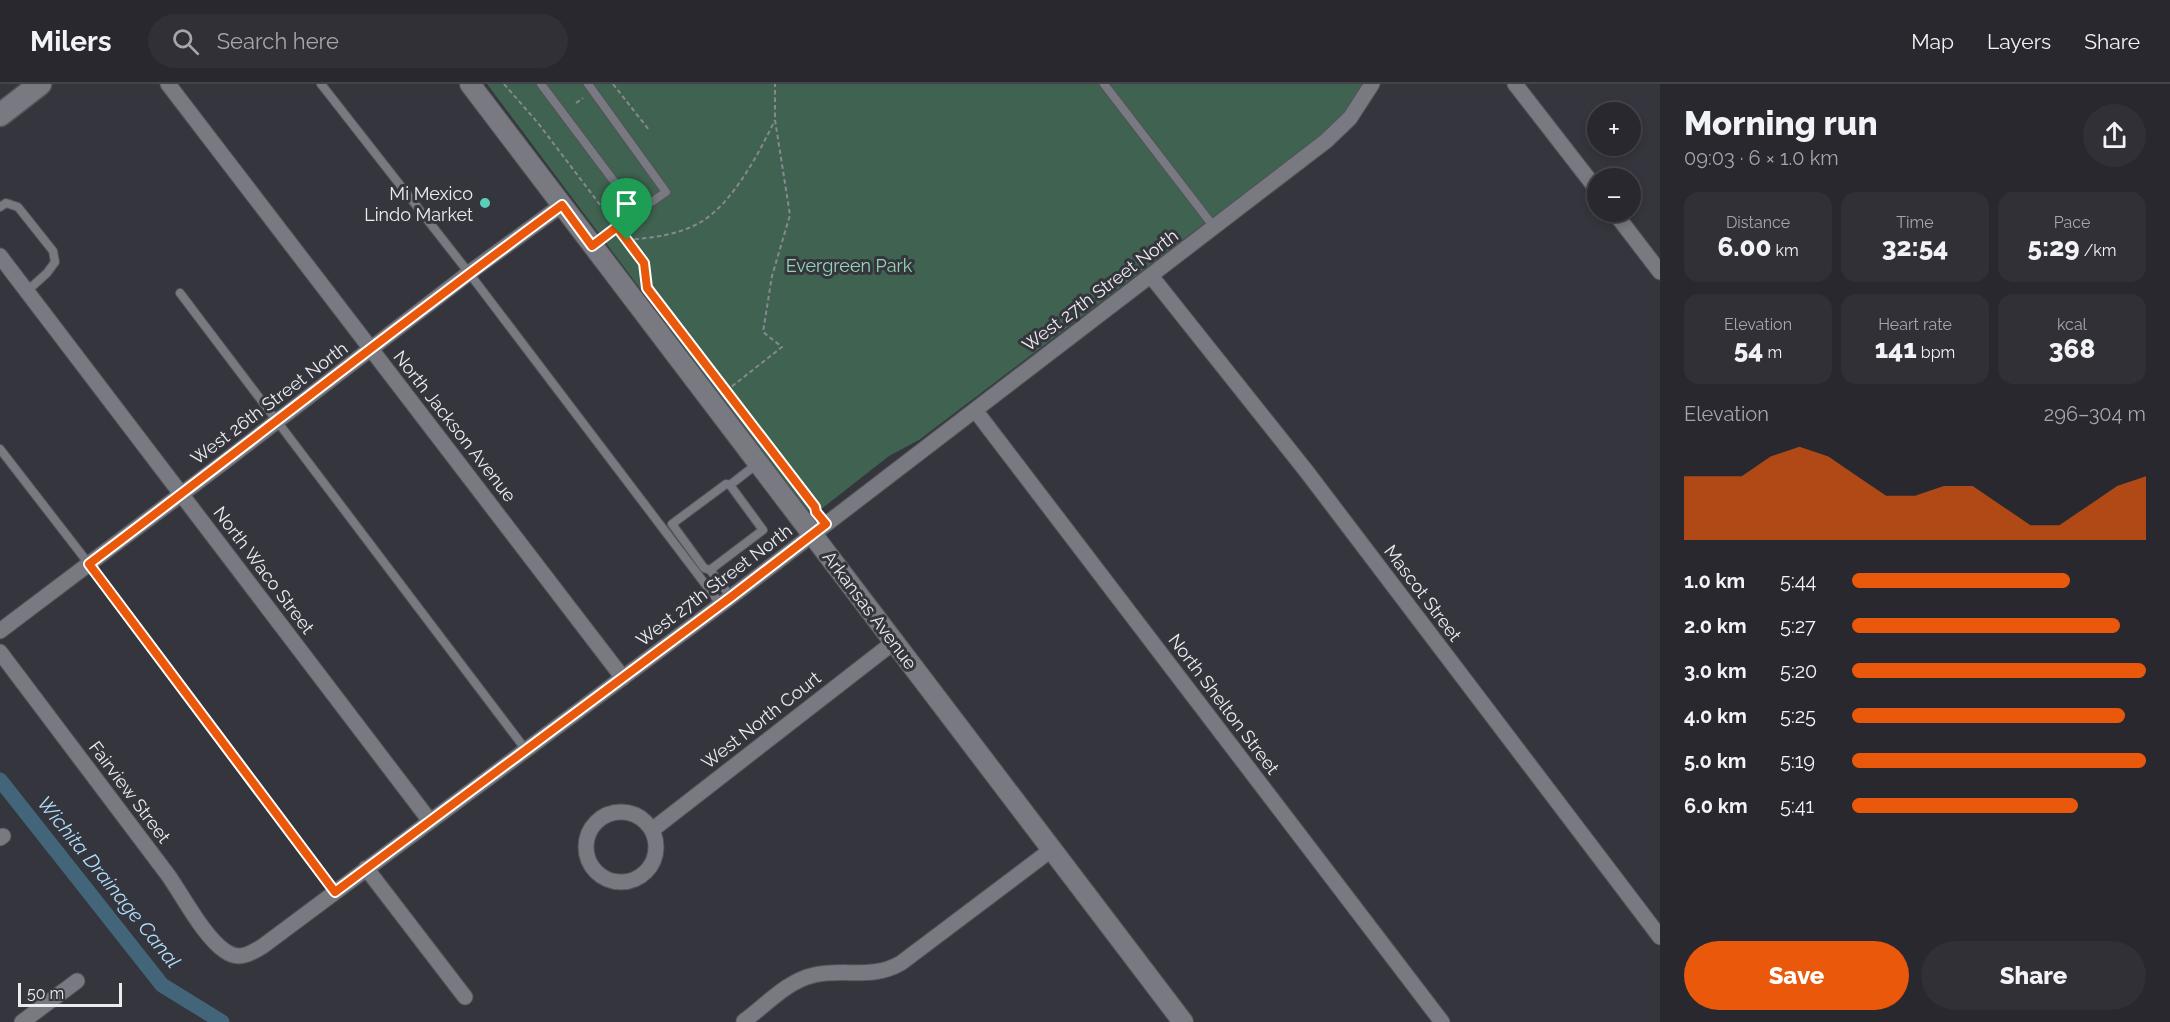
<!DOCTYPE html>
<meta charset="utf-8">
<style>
:root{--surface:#28282e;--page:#303036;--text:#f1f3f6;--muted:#a5a6aa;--line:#44444a;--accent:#ea580c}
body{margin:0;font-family:Raleway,sans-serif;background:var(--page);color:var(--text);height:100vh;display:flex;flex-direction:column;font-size:22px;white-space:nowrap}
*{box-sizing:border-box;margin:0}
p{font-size:20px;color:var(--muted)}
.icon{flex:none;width:33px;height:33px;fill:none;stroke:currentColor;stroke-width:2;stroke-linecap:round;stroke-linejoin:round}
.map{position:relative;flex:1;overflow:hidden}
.sheet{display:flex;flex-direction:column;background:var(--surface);width:510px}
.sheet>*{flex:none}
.controls{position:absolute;left:1587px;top:18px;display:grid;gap:12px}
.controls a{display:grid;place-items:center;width:54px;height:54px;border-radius:50%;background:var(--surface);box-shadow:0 3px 9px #0003,0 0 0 2px var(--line);font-size:30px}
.scale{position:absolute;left:18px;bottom:15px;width:104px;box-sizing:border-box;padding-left:6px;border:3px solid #ebebf0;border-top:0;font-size:16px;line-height:21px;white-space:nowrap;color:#ebebf0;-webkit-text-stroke:4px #35363d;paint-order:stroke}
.pin{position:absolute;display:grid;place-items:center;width:51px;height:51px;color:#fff;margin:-62px -26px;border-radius:50% 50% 50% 0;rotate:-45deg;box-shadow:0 0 6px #0007}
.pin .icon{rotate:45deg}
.round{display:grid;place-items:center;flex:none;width:63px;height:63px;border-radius:32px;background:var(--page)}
.head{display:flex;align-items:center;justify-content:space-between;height:102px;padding:0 24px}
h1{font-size:33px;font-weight:800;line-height:45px}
.stats{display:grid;grid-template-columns:repeat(3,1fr);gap:9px;height:102px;padding:6px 24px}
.stats div{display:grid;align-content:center;border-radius:15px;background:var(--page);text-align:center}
.stats b{font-size:26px;font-weight:800}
.stats small{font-size:16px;font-weight:400}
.stats p{font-size:16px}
.chart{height:168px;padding:12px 24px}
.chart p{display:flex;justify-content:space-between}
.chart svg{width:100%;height:108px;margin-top:6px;fill:var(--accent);opacity:.7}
.primary-button{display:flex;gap:12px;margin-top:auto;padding:12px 24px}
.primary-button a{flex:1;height:69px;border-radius:36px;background:var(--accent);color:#fff;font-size:24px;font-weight:800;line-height:69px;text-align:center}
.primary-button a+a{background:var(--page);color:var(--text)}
ul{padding:0 24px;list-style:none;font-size:20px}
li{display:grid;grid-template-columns:96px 72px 1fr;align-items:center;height:45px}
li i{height:15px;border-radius:8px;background:var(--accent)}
header{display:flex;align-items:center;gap:36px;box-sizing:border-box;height:84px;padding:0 30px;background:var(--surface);border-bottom:2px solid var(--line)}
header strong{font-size:28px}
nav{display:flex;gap:33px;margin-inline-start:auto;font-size:21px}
.search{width:420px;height:54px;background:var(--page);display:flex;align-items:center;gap:15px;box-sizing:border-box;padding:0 21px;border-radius:33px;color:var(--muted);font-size:22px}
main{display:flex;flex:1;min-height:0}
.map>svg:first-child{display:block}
.green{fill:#406251}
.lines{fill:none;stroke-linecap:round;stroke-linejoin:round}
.canal{stroke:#436579;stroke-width:15}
.service-casing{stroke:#535359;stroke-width:10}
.minor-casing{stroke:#535359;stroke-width:17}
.tertiary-casing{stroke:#535359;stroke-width:22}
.secondary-casing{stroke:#535359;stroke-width:25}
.path{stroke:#87888e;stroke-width:2;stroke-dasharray:4.5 3;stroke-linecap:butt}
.service{stroke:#787981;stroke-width:8}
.minor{stroke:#787981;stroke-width:15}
.tertiary{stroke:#787981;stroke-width:20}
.secondary{stroke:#787981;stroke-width:22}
.route-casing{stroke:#fff;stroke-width:12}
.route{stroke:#ea580c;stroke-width:8}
.poi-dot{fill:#5bcebc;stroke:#35363d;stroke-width:2}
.labels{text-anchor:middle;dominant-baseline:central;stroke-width:6;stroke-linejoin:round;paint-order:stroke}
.poi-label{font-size:18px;fill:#ebebf0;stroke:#35363d;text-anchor:end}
.park-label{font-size:18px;fill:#95d5b5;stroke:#35363d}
.street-label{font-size:18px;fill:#ebebf0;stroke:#35363d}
.water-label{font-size:20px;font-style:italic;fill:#afdefc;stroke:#35363d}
</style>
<header>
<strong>Milers</strong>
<div class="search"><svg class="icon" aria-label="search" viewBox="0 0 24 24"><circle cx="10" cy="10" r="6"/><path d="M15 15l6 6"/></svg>Search here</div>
<nav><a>Map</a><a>Layers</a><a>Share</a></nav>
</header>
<main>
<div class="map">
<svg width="1660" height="938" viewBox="0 0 1660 938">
<rect width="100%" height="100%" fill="#35363d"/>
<path class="green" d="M487,0H1365L1345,29L1324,49L919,356L889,372L820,426L813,428L805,425Z"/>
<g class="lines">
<path class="canal" d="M0,696L162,901L222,938"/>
<g class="service-casing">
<path id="service" d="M321,0L469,189L721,521
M541,0L637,128L594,161
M588,0L666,108L637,128
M1104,0L1214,143
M0,123L6,119L18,123L53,167L55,178L47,189L27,207
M180,209L526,666
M0,365L89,480L335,808
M710,486L704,484L672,440L726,400L730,401
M731,513L710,486L763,446L730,401L757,380"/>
</g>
<g class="minor-casing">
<path id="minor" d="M168,0L623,594
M1515,0L1598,107
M1614,128L1660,188
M0,172L430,737
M1151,192L1307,388L1660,853
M975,326L1442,938
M0,547L220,381L469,189L562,121
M0,568C56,642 112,716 168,791C183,812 204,853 225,867C239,877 250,870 263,862L731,513L1326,57L1350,34L1372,0
M586 763a35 35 0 1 1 70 0a35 35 0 1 1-70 0Z
M652,746L894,558
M0,754L3,752
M366,784L465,913
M744,937C766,921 787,897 814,891C845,884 872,896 901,879L1051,766
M22,938L77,897"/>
</g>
<g class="tertiary-casing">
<path id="tertiary" d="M470,0L1183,938"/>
</g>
<g class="secondary-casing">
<path id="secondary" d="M0,31L40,0"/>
</g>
<path class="path" d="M504,0L538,39L610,134
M613,0L649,46
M576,19L583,14
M623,151L644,179L647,204
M627,156C651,154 678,151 699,139C732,121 759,69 775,36
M689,258L816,426
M726,307L782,263L763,248L772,192L790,131L775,36V0"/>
<use href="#service" class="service"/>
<use href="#minor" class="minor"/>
<use href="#tertiary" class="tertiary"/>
<use href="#secondary" class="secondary"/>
</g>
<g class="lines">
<g class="route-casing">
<path id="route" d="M562,121L592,162L617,143L644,179L647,204L815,423L816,428L826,440L731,513L335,808L89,480C247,361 402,238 562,121Z"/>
</g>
<use href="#route" class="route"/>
</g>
<circle class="poi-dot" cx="485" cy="119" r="6"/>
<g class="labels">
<g class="poi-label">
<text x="473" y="109">Mi Mexico<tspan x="473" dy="21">Lindo Market</tspan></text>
</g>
<g class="park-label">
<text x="849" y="181">Evergreen Park</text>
</g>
<g class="street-label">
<text transform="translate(1100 206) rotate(-37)">West 27th Street North</text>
<text transform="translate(269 319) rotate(-37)">West 26th Street North</text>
<text transform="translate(455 342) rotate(52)">North Jackson Avenue</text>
<text transform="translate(264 486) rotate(53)">North Waco Street</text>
<text transform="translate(714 501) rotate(-37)">West 27th Street North</text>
<text transform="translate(1423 509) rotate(53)">Mascot Street</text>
<text transform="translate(870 526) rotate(53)">Arkansas Avenue</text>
<text transform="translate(1224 620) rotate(53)">North Shelton Street</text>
<text transform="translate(761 636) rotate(-38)">West North Court</text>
<text transform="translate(130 708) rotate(53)">Fairview Street</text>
</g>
<g class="water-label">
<text transform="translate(109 798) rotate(51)">Wichita Drainage Canal</text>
</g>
</g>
</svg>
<div class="controls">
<a>+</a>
<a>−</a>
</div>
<div class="scale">50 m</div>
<div class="pin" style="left:627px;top:156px;background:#1e9e55"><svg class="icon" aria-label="arrive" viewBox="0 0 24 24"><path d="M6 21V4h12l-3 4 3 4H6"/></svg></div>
</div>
<section class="sheet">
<div class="head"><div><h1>Morning run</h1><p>09:03 · 6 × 1.0 km</p></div><a class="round"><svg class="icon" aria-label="share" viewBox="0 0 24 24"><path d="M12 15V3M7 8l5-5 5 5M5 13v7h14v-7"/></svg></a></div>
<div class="stats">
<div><p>Distance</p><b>6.00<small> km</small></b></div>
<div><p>Time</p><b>32:54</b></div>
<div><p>Pace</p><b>5:29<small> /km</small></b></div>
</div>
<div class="stats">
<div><p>Elevation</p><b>54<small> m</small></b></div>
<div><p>Heart rate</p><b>141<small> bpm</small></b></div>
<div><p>kcal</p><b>368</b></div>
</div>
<div class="chart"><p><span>Elevation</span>296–304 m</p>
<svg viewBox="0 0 160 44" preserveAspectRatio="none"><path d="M0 44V18L10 18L20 18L30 10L40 6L50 10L60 18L70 26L80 26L90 22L100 22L110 30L120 38L130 38L140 30L150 22L160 18V44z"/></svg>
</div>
<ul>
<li><b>1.0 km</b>5:44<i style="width:74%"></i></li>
<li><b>2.0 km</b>5:27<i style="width:91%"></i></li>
<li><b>3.0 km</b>5:20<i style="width:100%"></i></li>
<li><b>4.0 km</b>5:25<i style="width:93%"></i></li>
<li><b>5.0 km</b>5:19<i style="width:100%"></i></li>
<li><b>6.0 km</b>5:41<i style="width:77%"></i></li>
</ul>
<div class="primary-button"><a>Save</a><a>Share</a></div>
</section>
</main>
